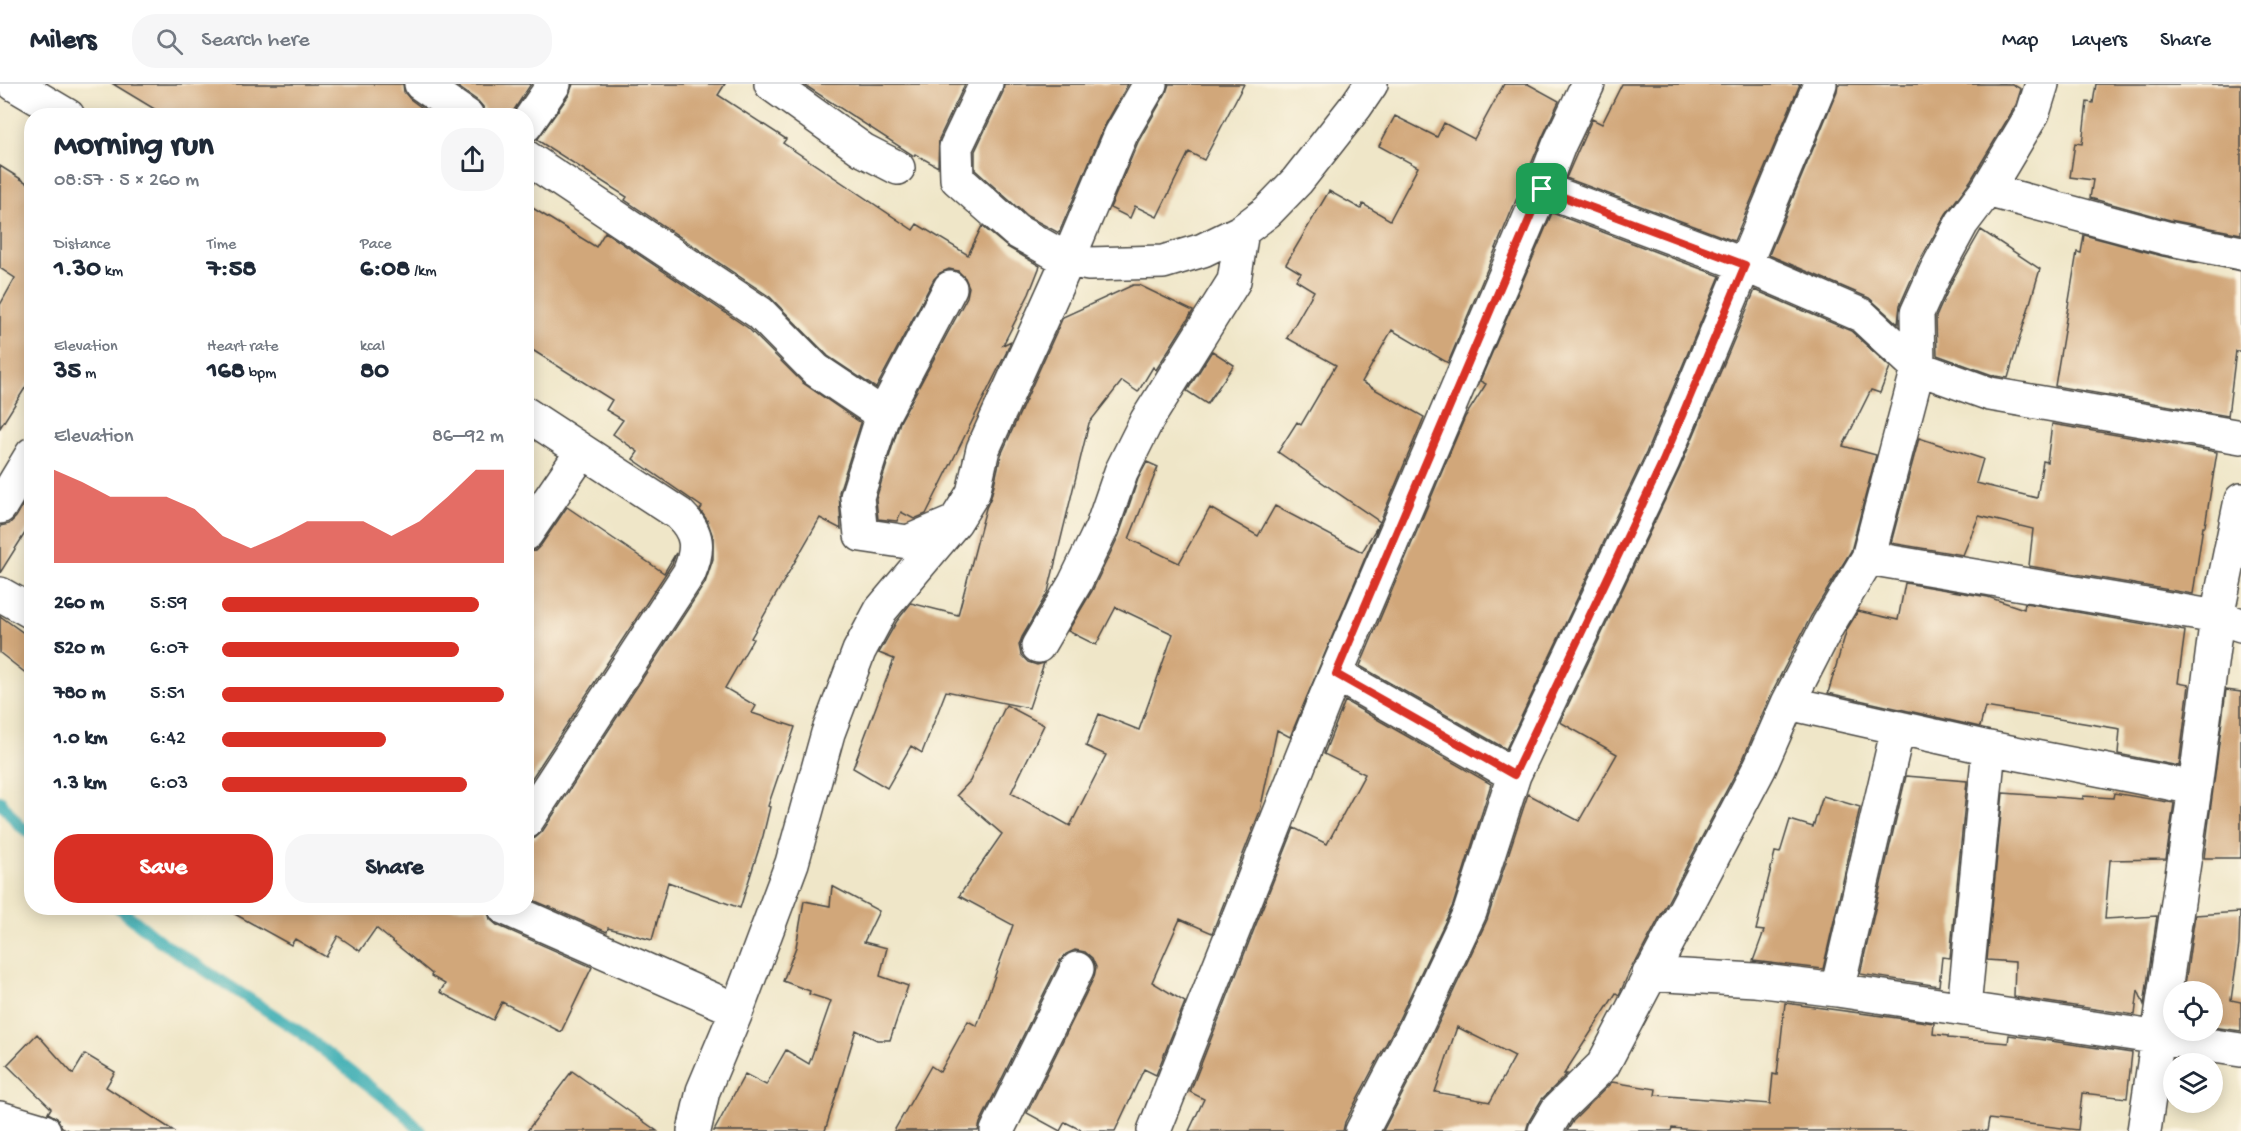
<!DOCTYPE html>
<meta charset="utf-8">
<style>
:root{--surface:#fff;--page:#f6f6f7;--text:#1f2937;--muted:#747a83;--line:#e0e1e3;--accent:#d93025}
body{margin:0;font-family:"Gochi Hand",sans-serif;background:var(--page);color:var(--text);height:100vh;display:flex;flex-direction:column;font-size:22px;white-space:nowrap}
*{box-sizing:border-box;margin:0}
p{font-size:20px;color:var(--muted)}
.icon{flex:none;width:33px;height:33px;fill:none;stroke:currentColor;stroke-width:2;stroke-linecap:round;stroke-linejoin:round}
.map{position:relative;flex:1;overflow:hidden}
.details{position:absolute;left:24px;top:24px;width:510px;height:807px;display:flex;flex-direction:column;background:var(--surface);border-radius:24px;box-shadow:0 3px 15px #0003}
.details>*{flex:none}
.tools{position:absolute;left:2163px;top:897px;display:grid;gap:12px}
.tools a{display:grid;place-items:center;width:60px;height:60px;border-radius:50%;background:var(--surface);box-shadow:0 3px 15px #0003;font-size:30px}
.pin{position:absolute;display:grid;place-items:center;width:51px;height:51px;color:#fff;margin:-26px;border-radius:12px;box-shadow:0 3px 9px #0006}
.round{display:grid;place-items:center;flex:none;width:63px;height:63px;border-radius:24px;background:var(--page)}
.overview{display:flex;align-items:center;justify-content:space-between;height:102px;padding:0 30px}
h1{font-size:33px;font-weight:700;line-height:45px}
.figures{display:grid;grid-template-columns:repeat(3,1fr);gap:9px;height:102px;padding:6px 30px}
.figures div{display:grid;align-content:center}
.figures b{font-size:26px;font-weight:700}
.figures small{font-size:16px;font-weight:400}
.figures p{font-size:16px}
.chart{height:168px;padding:12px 30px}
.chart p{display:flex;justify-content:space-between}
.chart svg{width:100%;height:108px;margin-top:6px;fill:var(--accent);opacity:.7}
.cta{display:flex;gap:12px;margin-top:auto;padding:12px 30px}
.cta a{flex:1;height:69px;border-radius:24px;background:var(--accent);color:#fff;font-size:24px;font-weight:700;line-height:69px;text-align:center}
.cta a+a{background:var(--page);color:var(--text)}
ul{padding:0 30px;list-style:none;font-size:20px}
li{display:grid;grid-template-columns:96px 72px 1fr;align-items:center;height:45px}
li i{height:15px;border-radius:8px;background:var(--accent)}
header{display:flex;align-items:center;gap:36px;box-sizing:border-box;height:84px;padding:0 30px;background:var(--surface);border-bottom:2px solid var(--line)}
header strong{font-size:28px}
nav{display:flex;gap:33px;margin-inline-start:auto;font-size:21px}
.search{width:420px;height:54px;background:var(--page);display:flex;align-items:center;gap:15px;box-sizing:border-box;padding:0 21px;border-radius:24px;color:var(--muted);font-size:22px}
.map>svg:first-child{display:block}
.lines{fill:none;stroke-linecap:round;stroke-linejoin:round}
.stream{stroke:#3badb4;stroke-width:12}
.building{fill:#d1a77a;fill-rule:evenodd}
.minor-casing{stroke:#484743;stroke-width:36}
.minor{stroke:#fff;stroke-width:33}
.route-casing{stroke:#fff;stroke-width:12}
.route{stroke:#d93025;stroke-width:8}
</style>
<header>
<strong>Milers</strong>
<div class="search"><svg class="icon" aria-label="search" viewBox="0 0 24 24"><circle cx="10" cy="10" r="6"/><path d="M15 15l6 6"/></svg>Search here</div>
<nav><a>Map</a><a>Layers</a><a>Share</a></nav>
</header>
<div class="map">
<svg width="2241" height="1047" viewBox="0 0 2241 1047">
<rect width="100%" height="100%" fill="#fcf5e5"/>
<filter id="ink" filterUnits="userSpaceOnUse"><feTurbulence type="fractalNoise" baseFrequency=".0167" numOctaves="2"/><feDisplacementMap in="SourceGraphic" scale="12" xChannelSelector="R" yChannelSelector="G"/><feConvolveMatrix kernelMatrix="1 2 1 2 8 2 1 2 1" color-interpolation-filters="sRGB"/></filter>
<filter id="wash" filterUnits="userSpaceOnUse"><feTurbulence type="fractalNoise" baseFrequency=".008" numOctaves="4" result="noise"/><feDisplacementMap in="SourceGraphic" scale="24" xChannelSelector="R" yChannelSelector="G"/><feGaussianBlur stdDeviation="1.35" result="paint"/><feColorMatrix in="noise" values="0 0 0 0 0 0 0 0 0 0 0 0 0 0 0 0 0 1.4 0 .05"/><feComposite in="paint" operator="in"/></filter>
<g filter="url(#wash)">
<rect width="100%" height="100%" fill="#efe6c8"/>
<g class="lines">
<path class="stream" d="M0,717L19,741L32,751
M119,824L160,857L300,948L403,1028L420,1047"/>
</g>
<g id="blocks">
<path class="building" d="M113,0H403L404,8L410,15L433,32H166Z
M454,0H531L510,32H485L484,24L478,17Z
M573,0H725L718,11L786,55L783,59L913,146L917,140L968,171L982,142L1007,163L1040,182L1029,210L1003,261L1011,257L1006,269L926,430L914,435L901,428L897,437L878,435L876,415L900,338L967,213L969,203L965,194L958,187L949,185L940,189L934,195L876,304L828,272L770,213L625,116L627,113L537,56L569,11Z
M803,0H965L939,55L938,83L915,70L914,72Z
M1004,0H1128L1104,43L1059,149L1027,132L975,86V67L1003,8Z
M1169,0H1244L1204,76L1189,68L1157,133L1135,122L1130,134L1110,124L1138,58L1166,9Z
M1504,0H1528L1559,17L1542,54L1448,279L1392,246L1362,298L1424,333L1290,653L1277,646L1260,727L1212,849L1180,835L1152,898L1185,918L1156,991L1144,985L1115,1047H1083L1065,1038L1060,1047L1027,1029L1094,893L1096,883L1092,874L1085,868L1075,866L1066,870L1060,877L980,1039L978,1047H894L931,982L940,988L968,937L977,942L1013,841L959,812L1002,750L957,711L970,697L1006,621L1044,641L1011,709L1070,742L1106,671L1086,662L1099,630L1139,646L1173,550L1116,523L1096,561L1068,547L1092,507L1119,451L1138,395L1147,378L1158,383L1129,455L1179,479L1210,424L1258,452L1275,422L1362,468L1380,438L1278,368L1297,338L1301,341L1336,281L1287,254L1314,207L1296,196L1301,189L1286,180L1329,107L1361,125L1363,120L1390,136L1418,83L1379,62L1395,32L1437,53L1444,39L1474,55Z
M1622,0H1800L1734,157L1566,94L1592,35L1602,40Z
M1838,0H2012L2021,5L2016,21L1971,96L1946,130L1919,178L1900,221L1898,240L1869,214L1769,171L1837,7Z
M2096,0H2241V150L2170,136L2090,114L2093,96L2070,93L2075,59L2082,60L2087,18L2093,19Z
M0,82L32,102V293L0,344V221L15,194L0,184Z
M526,120L596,163L605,148L748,244L803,299L861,339L839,408L841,445L820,434L751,554L753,555L725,604L756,622L752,629L795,643L768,722L770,723L763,752L740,824L668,798L652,856L608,844L607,848L526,813V756L535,754L542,748L705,499L713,475V453L707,436L700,426L702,423L633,375L638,368L613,350L623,336L606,326L612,316L526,262Z
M1552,129L1720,192L1646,369L1506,665L1360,582L1465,333L1486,300L1480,297Z
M1981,146L2040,185L2008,294L1995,292L1937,271L1936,233L1953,195Z
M2084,151L2162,172L2241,187V267H2236L2228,332L2055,302L2077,168L2081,169Z
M1133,201H1139L1193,227L1156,286L1153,283L1138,308L1122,297L1089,339L1048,508L1022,553L1019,561L1021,571L1028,578L1037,581L1044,579L1029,624L946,607L922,669L911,662L887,704L853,684L894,575L879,569L897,537L911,519L958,531L986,424L991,413L1001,371L1063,233Z
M1755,206L1851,247L1890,283L1880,309L1871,306L1843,362L1876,371L1851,467L1811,532L1771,610L1743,675L1637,876L1633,880L1619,911L1616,909L1564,990H1567L1542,1015L1529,1037L1526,1047H1383L1432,953L1487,836L1528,710L1579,737L1617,670L1560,638L1680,384ZM1457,943L1515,972L1490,1018L1435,1008Z
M1212,267L1234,281L1207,320L1187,307Z
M2052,340L2217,368L2205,442H2203L2193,510L2029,482L2033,445L1979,432L1963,471L1891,459L1919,354L1983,375L1976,399L2037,414L2043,377L2047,378Z
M30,409L32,438L0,489V442L9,440L16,433Z
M567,423L664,489L676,469L672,480L526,703V468L535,467L541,461Z
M1905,499L1988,513L2024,525L2025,519L2185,547L2178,599L2189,601L2179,682L2118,670L2120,645L1985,623L1980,643L1828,609L1847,545L1858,527L1898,536Z
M0,532L32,555V594L0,569Z
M2226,606L2241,608V774H2204Z
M1345,617L1491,700L1453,821L1398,937L1345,1038L1343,1047H1189L1204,1015L1190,1008L1294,744L1327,760L1365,690L1324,670Z
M1906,692L1967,697L1950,874L1942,873L1939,902L1860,890Z
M2003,709L2083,715V712L2113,714L2114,709L2174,719L2166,775L2110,776L2105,835L2157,832L2144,921L2138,906L2135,931L2014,913L2015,878L1987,876Z
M1823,712L1860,723L1823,885L1753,877L1764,847L1756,846L1775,768L1780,769L1790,736L1813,743Z
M832,802L879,827L864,858L887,864L880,892L908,902L890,956H877L856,946L825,1047H714L745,990L766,1001L786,966L809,980L831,917L809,910L810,907L783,897L796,863L804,817L830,822Z
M224,824H487L490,835L497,841L592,883L561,948L502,918L493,936L440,908L445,900L431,892L432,890L376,844L360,867L338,852L326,873L295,855L291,861Z
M2240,828L2239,861L2231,916L2241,918V947L2212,943V908H2184L2195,831Z
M1785,919L1934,939L1933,950L1948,952V954L2008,959L2009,951L2132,969L2127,1014L2082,1009L2078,1046L1989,1035L1987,1047H1706L1672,1044L1671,1047H1567L1573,1037L1612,998L1656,1005L1655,1011L1770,1020L1773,990L1777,991Z
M37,950L73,990L85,970L115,988L106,1003L174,1047H69L62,1043L57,1034L48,1029L51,1024L7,981Z
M572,987L657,1047H527Z"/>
</g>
</g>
<g filter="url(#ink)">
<use href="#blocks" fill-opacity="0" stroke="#484743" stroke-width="1.5"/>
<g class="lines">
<g class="minor-casing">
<path id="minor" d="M14,0L68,32
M421,0L467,32
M771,0L863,66L898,84
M986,0L956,63L957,95L1016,147L1068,176L1089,180L1163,178L1203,166L1242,147L1267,128L1297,97L1356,22L1371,0
M526,41L554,0
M526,73L760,229L816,286L883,331L857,413L861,451L908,458L950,440
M1542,105L1745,181L1861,231L1918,284L1990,310L2241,353
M1987,106L2166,154L2241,169
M526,330L679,430C699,449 699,465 689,489L526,738
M883,331L950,204
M0,423L32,370
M526,450L582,368
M1868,474L2217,533L2241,541
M0,510L32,528
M1038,562L1075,499L1102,443L1121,388L1147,336L1234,197L1242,147
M1336,590L1514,691
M1788,619L1989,664L2195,704
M505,824L737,926
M1649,890L1755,896L1837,906L2241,966
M1837,906L1898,644
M1964,924L1989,664
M0,1034L44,1047
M694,1047L703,1007L737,926L792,779L828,649L859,567L881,526L955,438L973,409L983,365L1068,176L1121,50L1150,0
M997,1047L1077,885
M1154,1047L1325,615L1542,105L1559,61L1588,0
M1362,1047L1415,945L1470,828L1514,691L1663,377L1820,0
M1545,1047L1558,1025L1603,981L1760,683L1788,619L1828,541L1868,474L1918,284L1917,229L1936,187L1962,139L1987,106L2033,29L2042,0
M2144,1047L2195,704L2217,533L2241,416"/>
</g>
<use href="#minor" class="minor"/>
</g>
</g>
<g class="lines" filter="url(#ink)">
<g class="route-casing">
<path id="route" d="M1542,105L1745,181L1663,377L1514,691L1336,590Z"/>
</g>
<use href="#route" class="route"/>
</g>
</svg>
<div class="tools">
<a><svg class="icon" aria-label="locate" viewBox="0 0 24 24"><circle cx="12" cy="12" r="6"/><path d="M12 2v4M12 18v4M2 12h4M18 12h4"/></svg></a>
<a><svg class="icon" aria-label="layers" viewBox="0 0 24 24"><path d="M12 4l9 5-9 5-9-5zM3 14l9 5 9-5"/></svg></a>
</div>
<div class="pin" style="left:1542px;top:105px;background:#1e9e55"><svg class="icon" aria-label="arrive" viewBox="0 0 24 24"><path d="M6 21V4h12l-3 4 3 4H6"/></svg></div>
<section class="details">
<div class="overview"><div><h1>Morning run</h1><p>08:57 · 5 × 260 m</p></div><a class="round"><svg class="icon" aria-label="share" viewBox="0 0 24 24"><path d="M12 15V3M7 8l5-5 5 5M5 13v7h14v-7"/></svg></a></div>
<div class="figures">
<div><p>Distance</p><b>1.30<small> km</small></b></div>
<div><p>Time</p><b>7:58</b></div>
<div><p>Pace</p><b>6:08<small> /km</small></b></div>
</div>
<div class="figures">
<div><p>Elevation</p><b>35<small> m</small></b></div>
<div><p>Heart rate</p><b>168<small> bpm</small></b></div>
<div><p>kcal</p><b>80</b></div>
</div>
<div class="chart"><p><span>Elevation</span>86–92 m</p>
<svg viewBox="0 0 160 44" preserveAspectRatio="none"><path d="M0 44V6L10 11L20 17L30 17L40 17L50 22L60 33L70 38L80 33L90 27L100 27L110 27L120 33L130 27L140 17L150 6L160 6V44z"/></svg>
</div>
<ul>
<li><b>260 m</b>5:59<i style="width:91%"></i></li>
<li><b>520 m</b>6:07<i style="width:84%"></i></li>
<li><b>780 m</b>5:51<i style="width:100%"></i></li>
<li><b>1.0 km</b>6:42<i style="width:58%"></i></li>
<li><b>1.3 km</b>6:03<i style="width:87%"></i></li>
</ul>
<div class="cta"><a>Save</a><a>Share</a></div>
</section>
</div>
